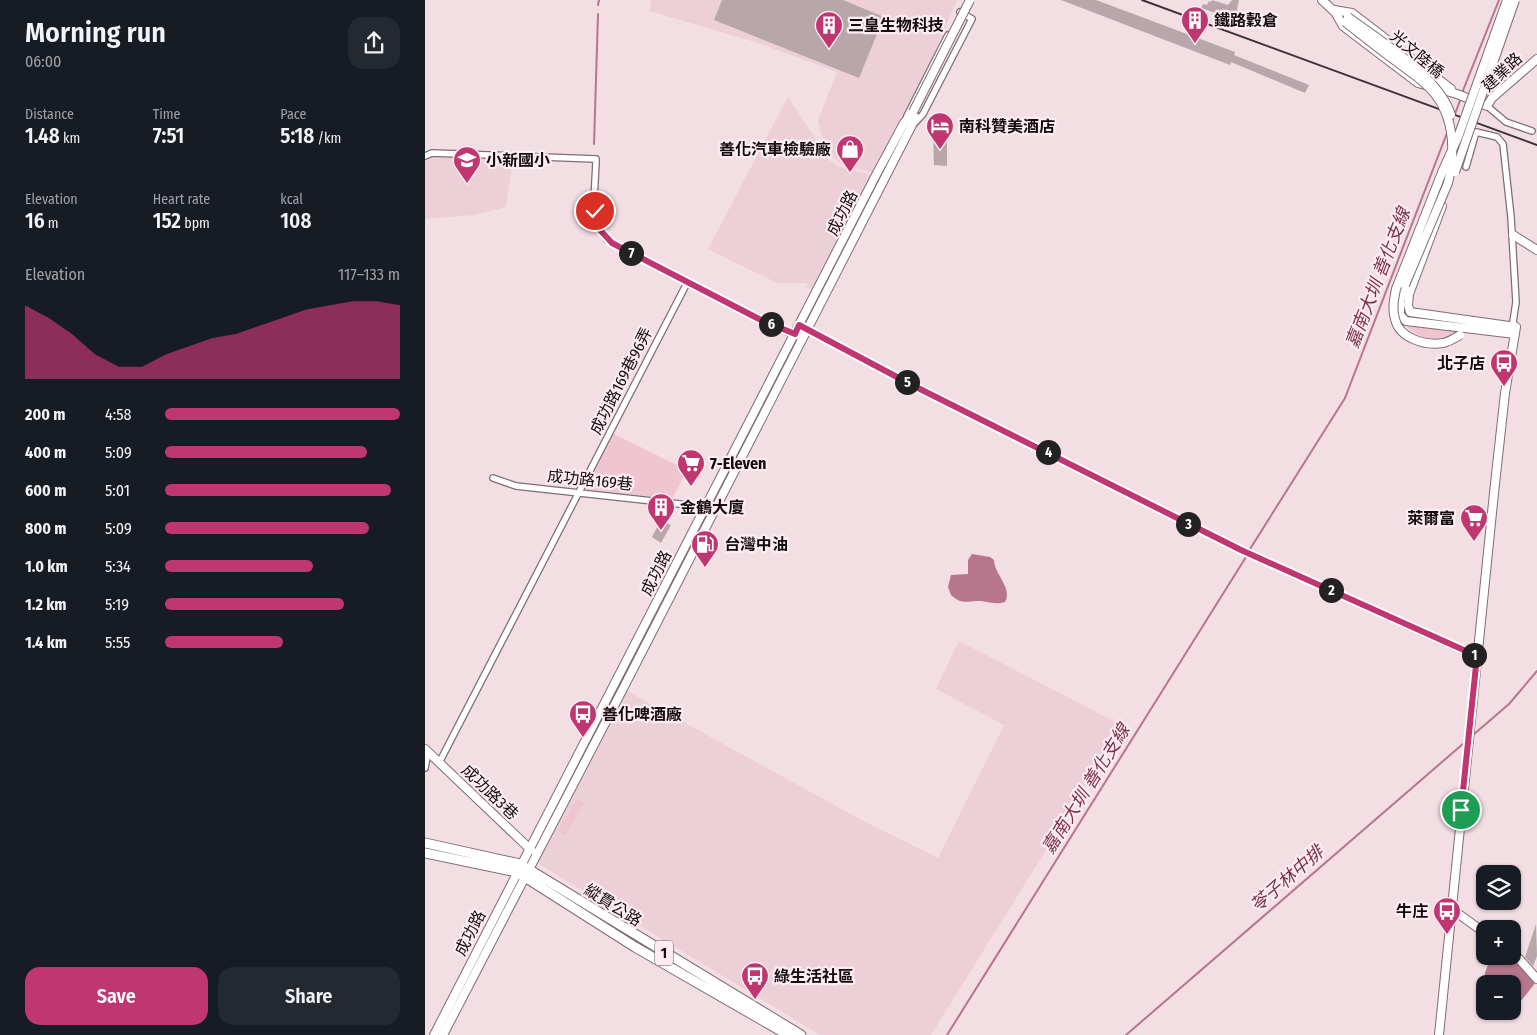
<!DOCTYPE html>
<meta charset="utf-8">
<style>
:root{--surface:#171b24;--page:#242831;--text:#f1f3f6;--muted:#9ea1a6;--accent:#c03671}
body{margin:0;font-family:"Fira Sans Condensed","Noto Sans TC",sans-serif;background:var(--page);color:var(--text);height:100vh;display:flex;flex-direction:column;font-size:19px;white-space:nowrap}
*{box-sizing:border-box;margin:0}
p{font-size:16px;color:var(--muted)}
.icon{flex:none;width:28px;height:28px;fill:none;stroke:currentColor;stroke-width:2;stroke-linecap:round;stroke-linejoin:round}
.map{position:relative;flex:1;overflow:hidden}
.sheet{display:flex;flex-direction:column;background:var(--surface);width:425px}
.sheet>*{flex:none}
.fabs{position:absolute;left:1051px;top:865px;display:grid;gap:10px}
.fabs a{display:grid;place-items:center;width:45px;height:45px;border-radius:10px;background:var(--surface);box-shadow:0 1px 4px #0004;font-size:25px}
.pin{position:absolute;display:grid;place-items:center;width:42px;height:42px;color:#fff;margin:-21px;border:2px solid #fff;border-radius:50%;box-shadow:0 1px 5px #0007}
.km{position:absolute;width:25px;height:25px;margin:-12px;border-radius:50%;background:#222;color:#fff;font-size:14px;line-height:25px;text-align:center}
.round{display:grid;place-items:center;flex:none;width:52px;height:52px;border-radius:15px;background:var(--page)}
.headline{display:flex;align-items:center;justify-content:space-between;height:85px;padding:0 25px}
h1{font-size:28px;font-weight:600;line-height:38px}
.stats{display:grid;grid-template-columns:repeat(3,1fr);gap:8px;height:85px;padding:5px 25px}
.stats div{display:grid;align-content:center}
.stats b{font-size:21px;font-weight:600}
.stats small{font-size:14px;font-weight:400}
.stats p{font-size:14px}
.chart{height:140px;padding:10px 25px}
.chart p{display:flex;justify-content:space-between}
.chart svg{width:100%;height:90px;margin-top:5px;fill:var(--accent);opacity:.7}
.action{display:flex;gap:10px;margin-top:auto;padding:10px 25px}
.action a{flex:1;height:58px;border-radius:15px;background:var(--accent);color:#fff;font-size:20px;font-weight:600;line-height:58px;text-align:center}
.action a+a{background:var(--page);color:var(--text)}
ul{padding:0 25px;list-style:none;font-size:16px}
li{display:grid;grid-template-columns:80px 60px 1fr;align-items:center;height:38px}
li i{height:12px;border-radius:6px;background:var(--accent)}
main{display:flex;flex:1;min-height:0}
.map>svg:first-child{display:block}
.built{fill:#eccfd7}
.green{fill:#efc5d1}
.water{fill:#b6768b}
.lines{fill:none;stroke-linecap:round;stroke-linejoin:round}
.stream{stroke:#b6768b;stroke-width:2}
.building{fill:#b9a6ab}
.street-casing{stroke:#7f6d72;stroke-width:8}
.secondary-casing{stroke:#7f6d72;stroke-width:10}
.primary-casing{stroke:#7f6d72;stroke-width:11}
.street{stroke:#fff;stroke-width:5.5}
.secondary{stroke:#fff;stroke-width:8}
.primary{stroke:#fff;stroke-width:9}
.rail{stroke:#3b3235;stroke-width:2}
.secondary-bridge-casing{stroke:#7f6d72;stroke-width:10;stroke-linecap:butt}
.secondary-bridge{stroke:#fff;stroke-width:8}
.route-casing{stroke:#fff;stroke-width:10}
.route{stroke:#c03671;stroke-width:6}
.labels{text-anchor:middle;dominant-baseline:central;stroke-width:4.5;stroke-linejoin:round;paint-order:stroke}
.shield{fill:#fdecf1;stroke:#584f52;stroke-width:1}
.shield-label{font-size:15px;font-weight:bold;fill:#120c0e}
.poi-label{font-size:16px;font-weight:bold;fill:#120c0e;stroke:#fdecf1;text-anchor:start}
.street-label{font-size:16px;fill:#120c0e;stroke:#fdecf1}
.water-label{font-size:18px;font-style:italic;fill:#7e2f4e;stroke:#fdecf1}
</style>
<main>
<section class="sheet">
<div class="headline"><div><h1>Morning run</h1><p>06:00</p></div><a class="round"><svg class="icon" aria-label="share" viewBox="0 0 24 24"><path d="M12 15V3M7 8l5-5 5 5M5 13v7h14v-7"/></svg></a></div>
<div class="stats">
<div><p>Distance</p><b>1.48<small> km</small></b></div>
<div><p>Time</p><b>7:51</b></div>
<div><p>Pace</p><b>5:18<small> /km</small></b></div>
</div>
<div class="stats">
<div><p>Elevation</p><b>16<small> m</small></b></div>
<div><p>Heart rate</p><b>152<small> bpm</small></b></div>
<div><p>kcal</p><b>108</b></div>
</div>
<div class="chart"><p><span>Elevation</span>117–133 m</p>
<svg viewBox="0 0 160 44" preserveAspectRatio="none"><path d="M0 44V8L10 14L20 22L30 32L40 38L50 38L60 32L70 28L80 24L90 22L100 18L110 14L120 10L130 8L140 6L150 6L160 8V44z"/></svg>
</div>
<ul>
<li><b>200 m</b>4:58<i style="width:100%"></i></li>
<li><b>400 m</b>5:09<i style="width:86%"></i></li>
<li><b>600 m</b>5:01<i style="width:96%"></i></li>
<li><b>800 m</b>5:09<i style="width:87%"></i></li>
<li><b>1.0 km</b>5:34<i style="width:63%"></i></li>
<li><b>1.2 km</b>5:19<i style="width:76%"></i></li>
<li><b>1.4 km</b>5:55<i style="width:50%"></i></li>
</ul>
<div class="action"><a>Save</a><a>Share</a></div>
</section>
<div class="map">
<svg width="1112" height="1035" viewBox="0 0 1112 1035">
<rect width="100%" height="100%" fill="#f3dee4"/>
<path class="built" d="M226,0H532L503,67L449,173L416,164L408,157L397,136L393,120L412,72L333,43L225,11Z
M363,97L405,161L415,167L447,175L388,289L382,288L383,283H352L283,249Z
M7,155L88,160L81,207L49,215L0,219V158Z
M534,641L698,726L506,1035H395L109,861L202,691L440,822L513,858L579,725L511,689Z"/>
<path class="green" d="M981,325L1033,332C1011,341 998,343 981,325Z
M187,433L262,470L247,499L159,489Z
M152,799L159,803L140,836L133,831Z"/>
<path class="water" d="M547,554L565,557L569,560C569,574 588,588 580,602C571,605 565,602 556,601C542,600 538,606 526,595L523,587L526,575L543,574V560Z
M1067,956H1088L1111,982L1088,1011V984H1060V1002C1054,987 1060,970 1067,956Z"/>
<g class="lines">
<path class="stream" d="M173,5L174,0
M1037,93L1074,0
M1027,122L1036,98
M169,144L173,14
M825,549L920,398L1022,133
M1048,735L1084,704L1112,671
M522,1035L821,557
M701,1035L1039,743"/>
</g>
<path class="building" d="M297,0H418L459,17L434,78L289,20Z
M636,0H671L810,52L809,55L884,85L880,93L806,62L805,65Z
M787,0L803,5L807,0H814L812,10L816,12L815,14L822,17L819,23L776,8L778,4L782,5L784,1L786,2Z
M508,134H520L522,136V166L509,165Z
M236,520L246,525L236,543L227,537Z
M1111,924L1112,956L1108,966L1100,957Z"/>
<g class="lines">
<g class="street-casing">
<path id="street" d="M1062,106L1081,122L1107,131
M482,116L523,35
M488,125L498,114L547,19L535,12
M0,156L7,153L171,159C171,186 163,218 182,240L334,319L378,339
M1041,167L1051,132L1072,137L1078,144L1086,217L1091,302L1088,322L1091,327
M374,325L487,385L816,550L1052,657
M68,478L91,486L282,507L290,510
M14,763L262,283
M0,768L3,752"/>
</g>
<g class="secondary-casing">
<path id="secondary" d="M897,0L912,14
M909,10L918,26L993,83L1032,94L1062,106L1067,98L1112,59
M909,10L927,13L1026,89
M1088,235L1112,250
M980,285L975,300V315L981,321L1090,334
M0,749L106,850
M1026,915H1035L1060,933
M1088,952L1112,979
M9,1035L451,175L479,123L488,112
M18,1035L202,681L486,127L490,117L488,112
M1014,1035L1069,493L1080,393L1091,327L985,312L983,305L984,294L1017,206"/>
</g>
<g class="primary-casing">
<path id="primary" d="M0,843L95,864L376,1035
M0,853L92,872L210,947L363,1035"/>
</g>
<use href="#street" class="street"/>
<use href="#secondary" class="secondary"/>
<use href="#primary" class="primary"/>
<path class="rail" d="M717,0L1112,145"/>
<g class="secondary-bridge-casing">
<path id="secondary-bridge" d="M923,17C955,41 1014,76 1026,115
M920,22C937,35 954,49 972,62C985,72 1000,81 1010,94C1030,119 1030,154 1023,183L980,285
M488,112L545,0
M1030,172L1090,0
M1035,335C1030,338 1024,342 1018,343C1000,346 974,338 970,319C967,309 969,299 971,289L1018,170L1033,137L1082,0"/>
</g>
<use href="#secondary-bridge" class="secondary-bridge"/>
</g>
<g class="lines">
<g class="route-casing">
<path id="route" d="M170,211L174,229L187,243L334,319L370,334L374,325L487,385L816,550L1052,656L1036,810"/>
</g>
<use href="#route" class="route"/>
</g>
<defs>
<g id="building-pin" transform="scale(1.4375)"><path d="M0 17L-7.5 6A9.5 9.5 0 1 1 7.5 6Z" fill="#c03671" stroke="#fdecf1"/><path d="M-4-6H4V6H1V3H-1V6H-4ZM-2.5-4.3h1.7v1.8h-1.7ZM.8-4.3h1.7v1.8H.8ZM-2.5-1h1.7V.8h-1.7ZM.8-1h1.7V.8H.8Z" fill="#fff"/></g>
<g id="hotel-pin" transform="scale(1.4375)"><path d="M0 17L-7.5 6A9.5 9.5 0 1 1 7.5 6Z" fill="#c03671" stroke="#fdecf1"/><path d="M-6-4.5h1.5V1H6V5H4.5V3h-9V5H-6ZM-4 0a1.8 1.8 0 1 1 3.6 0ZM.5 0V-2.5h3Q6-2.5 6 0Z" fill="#fff"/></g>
<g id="shop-pin" transform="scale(1.4375)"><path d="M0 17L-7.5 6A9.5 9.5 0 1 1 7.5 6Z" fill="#c03671" stroke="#fdecf1"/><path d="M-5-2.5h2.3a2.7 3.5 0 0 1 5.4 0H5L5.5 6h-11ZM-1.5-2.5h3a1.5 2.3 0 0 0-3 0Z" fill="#fff"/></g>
<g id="school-pin" transform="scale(1.4375)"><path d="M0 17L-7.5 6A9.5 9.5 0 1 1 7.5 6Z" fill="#c03671" stroke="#fdecf1"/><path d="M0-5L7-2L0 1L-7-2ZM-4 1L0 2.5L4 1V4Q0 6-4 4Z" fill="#fff"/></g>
<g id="bus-pin" transform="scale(1.4375)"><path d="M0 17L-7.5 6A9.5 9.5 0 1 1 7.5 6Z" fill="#c03671" stroke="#fdecf1"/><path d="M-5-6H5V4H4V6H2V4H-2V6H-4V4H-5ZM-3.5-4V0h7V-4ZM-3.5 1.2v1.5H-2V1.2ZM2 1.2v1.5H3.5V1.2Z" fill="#fff"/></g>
<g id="supermarket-pin" transform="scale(1.4375)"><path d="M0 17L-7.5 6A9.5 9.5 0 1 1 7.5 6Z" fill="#c03671" stroke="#fdecf1"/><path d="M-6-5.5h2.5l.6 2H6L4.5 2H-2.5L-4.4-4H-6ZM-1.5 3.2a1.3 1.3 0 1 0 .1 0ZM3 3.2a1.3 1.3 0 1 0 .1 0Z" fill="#fff"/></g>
<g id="fuel-pin" transform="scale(1.4375)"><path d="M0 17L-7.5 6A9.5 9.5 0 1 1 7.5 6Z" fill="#c03671" stroke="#fdecf1"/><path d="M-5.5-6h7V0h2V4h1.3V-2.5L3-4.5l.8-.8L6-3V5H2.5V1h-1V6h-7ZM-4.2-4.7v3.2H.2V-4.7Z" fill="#fff"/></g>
</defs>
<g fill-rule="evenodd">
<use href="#building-pin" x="770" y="20"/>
<use href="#building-pin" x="404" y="25"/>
<use href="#hotel-pin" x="515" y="126"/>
<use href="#shop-pin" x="425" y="149"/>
<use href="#school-pin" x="42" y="160"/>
<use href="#bus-pin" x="1079" y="363"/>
<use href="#supermarket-pin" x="266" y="463"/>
<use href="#building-pin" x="236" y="507"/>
<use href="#supermarket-pin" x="1049" y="518"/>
<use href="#fuel-pin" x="280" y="544"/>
<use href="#bus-pin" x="158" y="714"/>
<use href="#bus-pin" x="1022" y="911"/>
<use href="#bus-pin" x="330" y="976"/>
</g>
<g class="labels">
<rect class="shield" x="230" y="940.5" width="18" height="25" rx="4"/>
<g class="shield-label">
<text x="239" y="953">1</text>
</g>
<g class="poi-label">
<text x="789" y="20">鐵路穀倉</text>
<text x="423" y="25">三皇生物科技</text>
<text x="534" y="126">南科贊美酒店</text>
<text x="406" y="149" text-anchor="end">善化汽車檢驗廠</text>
<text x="61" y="160">小新國小</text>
<text x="1060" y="363" text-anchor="end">北子店</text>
<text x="285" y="463">7-Eleven</text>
<text x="255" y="507">金鶴大廈</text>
<text x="1030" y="518" text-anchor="end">萊爾富</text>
<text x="299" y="544">台灣中油</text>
<text x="177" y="714">善化啤酒廠</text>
<text x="1003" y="911" text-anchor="end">牛庄</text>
<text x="349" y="976">綠生活社區</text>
</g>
<g class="street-label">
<text transform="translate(992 54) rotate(40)">光文陸橋</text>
<text transform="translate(1077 72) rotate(-43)">建業路</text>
<text transform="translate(417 213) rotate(-63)">成功路</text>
<text transform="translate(196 381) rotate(-63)">成功路169巷96弄</text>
<text transform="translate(165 480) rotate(6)">成功路169巷</text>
<text transform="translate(231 573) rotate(-63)">成功路</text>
<text transform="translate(65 792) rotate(44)">成功路3巷</text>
<text transform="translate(188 905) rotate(32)">縱貫公路</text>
<text transform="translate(45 933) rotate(-63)">成功路</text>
</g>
<g class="water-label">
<text transform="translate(953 278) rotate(-69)">嘉南大圳 善化支線</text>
<text transform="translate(661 789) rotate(-58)">嘉南大圳 善化支線</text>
<text transform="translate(862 879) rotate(-41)">苓子林中排</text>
</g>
</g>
</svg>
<div class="fabs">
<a><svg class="icon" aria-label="layers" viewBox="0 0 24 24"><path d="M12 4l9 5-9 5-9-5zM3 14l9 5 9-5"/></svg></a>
<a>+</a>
<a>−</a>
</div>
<div class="pin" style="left:1036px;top:810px;background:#1e9e55"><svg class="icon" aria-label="arrive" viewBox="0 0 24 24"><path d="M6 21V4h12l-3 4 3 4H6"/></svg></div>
<div class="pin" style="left:170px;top:211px;background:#d93025"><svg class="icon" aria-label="check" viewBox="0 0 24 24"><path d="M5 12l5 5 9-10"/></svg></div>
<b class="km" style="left:1049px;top:655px">1</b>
<b class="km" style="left:906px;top:590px">2</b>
<b class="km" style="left:763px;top:524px">3</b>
<b class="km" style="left:623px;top:452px">4</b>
<b class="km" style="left:482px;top:382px">5</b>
<b class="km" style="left:346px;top:324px">6</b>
<b class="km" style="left:206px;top:253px">7</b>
</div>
</main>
